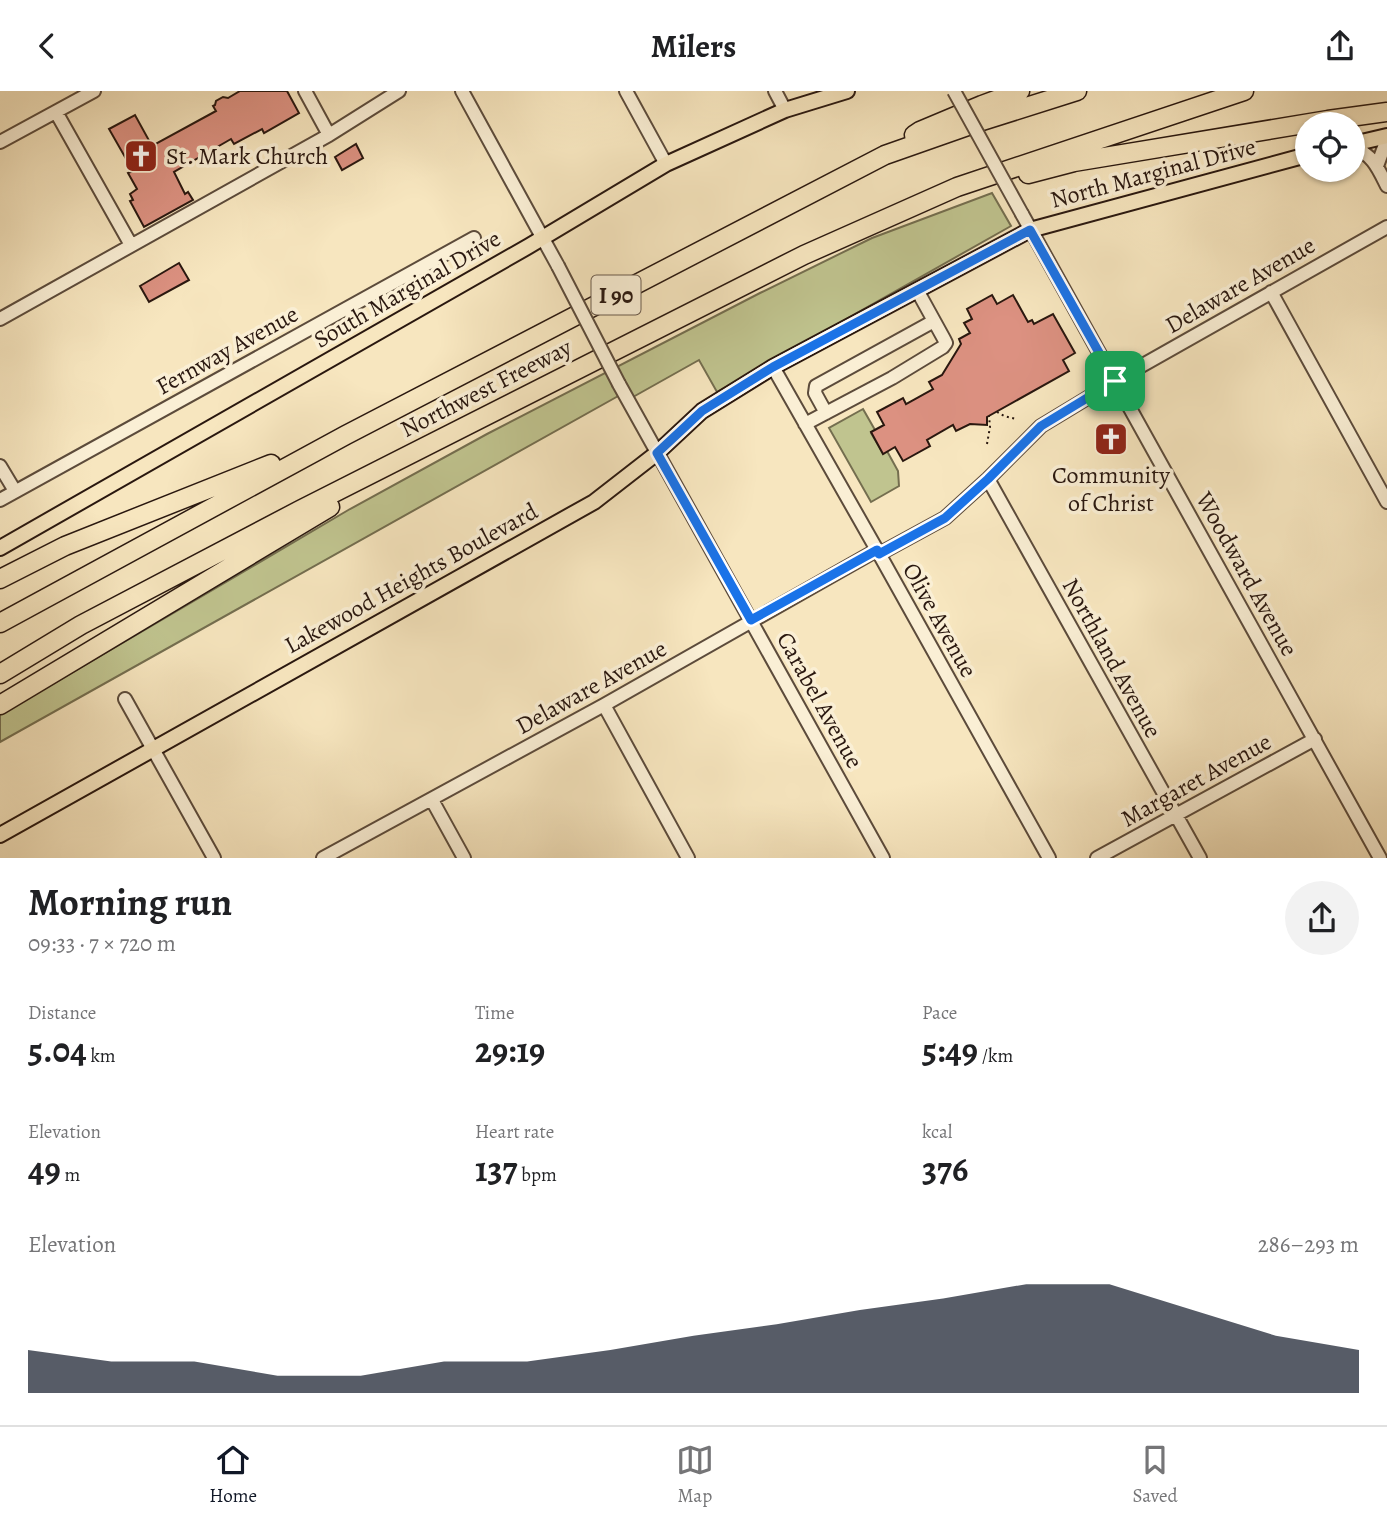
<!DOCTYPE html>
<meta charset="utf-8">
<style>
:root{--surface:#fff;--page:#f2f2f2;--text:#202124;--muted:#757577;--line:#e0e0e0;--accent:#111827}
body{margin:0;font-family:Alegreya,serif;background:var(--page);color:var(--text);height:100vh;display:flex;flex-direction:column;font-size:26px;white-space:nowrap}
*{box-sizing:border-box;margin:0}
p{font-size:23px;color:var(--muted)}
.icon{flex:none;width:38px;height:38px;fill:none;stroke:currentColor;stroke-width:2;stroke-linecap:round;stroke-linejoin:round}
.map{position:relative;height:767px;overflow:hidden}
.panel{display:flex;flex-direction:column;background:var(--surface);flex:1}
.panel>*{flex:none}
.fabs{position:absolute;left:1295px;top:21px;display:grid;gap:14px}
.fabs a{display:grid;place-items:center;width:70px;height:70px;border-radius:50%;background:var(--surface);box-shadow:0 2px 5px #0004;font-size:35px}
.pin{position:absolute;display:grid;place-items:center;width:60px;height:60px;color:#fff;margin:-30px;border-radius:14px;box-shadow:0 4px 10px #0006}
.round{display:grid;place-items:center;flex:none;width:74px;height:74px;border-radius:37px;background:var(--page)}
.summary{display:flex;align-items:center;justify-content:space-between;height:119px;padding:0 28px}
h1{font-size:38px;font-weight:700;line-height:52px}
.figures{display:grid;grid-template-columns:repeat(3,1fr);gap:10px;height:119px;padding:7px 28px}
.figures div{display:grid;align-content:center}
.figures b{font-size:35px;font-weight:700}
.figures small{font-size:19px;font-weight:400}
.figures p{font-size:19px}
.chart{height:196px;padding:14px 28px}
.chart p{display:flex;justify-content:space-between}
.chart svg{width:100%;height:126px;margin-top:7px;fill:var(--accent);opacity:.7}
header{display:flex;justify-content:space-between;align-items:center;height:91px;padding:0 28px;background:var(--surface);font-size:32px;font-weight:700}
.menu{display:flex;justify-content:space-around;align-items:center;height:98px;border-top:2px solid var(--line);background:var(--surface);font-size:19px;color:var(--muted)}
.menu a{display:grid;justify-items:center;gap:4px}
.menu .current{color:var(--accent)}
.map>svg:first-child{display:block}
.green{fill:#c0c48f;stroke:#746e4f;stroke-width:2}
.building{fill:#dc9181;stroke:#29170f;stroke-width:2}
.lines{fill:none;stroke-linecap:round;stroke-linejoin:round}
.minor-casing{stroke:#5c4b3b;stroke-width:16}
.major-casing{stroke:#29170f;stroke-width:18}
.highway-casing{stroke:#29170f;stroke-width:21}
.path{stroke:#29170f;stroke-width:2;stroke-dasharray:2 3.5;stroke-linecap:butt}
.minor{stroke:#faefd5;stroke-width:12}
.major{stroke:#f7e6bf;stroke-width:14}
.highway{stroke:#f7e6bf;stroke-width:18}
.minor-bridge-casing{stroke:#5c4b3b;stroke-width:16;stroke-linecap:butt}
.minor-bridge{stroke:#faefd5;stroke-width:12}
.route-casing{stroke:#fff;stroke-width:14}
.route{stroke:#1a73e8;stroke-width:9}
.labels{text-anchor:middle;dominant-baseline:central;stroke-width:7;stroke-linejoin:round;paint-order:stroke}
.shield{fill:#faefd5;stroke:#68584a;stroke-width:2}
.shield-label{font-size:23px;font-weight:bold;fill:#29170f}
.poi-label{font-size:24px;fill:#29170f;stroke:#faefd5;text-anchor:start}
.street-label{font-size:24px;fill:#29170f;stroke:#faefd5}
</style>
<header><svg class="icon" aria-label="back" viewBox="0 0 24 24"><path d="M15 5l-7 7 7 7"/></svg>Milers<svg class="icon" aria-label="share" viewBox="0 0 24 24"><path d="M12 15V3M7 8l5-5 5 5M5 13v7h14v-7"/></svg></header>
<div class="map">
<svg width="1387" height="767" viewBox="0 0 1387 767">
<rect width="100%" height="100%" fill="#f7e6bf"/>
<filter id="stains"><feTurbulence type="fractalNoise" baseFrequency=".00286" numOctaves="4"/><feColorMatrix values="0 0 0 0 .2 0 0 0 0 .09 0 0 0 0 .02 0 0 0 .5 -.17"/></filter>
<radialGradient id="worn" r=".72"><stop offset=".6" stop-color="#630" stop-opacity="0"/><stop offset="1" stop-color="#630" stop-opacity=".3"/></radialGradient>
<path class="green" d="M992,102L1011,135L717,301L699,269L633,306L629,299L0,651V624L350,418L487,343L760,202L872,147Z
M863,318L875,339L871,342L883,362L887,360L898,380L899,395L871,411L829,337Z"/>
<path class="building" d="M240,0H287L299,22L264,42L262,38L234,53L231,48L174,81L185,103L188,101L193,109L144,136L130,110L133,109L130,103L137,98L128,82L133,80L109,38L135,24L152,55L216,20L213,15L215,14L216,10L223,6L228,7Z
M356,53L363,67L342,79L335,66Z
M179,172L189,189L149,211L140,195Z
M992,204L997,213L1013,204L1028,231L1032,229L1034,233L1053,223L1075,262L1063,269L1069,280L987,326V334L970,333L956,340L953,334L927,349L930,355L903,370L895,356L883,363L871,341L884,334L877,321L903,307L906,313L933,298L929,291L942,284L961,253L959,248L970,242L964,232L972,228L967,218Z"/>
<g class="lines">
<g class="minor-casing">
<path id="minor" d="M462,0L558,175
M626,0L666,73
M775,0L785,19
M56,21L131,154
M329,44L399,0
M0,51L94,0
M1353,56C1373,64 1378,77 1387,95
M1377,75L1387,48
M1022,123L1380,767
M1271,201L1387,411
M0,228L329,44L305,0
M773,276L877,459L1049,767
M619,293L883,767
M826,322L815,302L816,295L934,230
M805,333L892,287L943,256L946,252L944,248L917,199
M0,375L15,400
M988,388L1200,767
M0,409L474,147
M879,463L945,427L988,388L1041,335L1127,283L1387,136
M125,608L214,767
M604,614L688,767
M432,709L464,767
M323,767L604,614L877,459
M1097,767L1315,648"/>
</g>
<g class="major-casing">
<path id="major" d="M1353,53L1387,45
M0,457L529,155L666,73L785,19L847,0
M0,744L594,411L657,362L702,320L773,276L1030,139L1307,64"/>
</g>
<g class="highway-casing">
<path id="highway" d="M914,44L920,40L982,14L1020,0
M1028,83L1074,71L1328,29L1387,21
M0,488L65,455L271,373
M0,532L346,344L885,64L979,31L1077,0
M0,583L81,534L300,419L804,164L957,96L1244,0
M0,614L330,416"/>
</g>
<path class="path" d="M997,321L1004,325L1016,328
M987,353L990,336L989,325"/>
<use href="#minor" class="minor"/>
<use href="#major" class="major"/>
<use href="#highway" class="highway"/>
<g class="minor-bridge-casing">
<path id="minor-bridge" d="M954,0L1022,123
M558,175L619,293"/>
</g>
<use href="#minor-bridge" class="minor-bridge"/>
</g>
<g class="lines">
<g class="route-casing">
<path id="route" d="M1030,139L1115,290L1041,335L988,388L945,427L879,463L877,459L751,529L657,362L702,320L773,276Z"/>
</g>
<use href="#route" class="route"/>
</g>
<defs>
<g id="church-square" transform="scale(1.75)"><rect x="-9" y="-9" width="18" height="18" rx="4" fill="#8f2418" stroke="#faefd5"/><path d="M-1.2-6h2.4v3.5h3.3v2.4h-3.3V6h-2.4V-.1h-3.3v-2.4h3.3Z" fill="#fff"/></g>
</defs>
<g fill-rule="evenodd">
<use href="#church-square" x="141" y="65"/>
<use href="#church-square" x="1111" y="348"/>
</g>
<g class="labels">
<rect class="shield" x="591.5" y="184.5" width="49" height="39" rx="5"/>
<g class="shield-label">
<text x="616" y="204">I 90</text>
</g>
<g class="poi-label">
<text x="166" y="65">St. Mark Church</text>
<text x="1111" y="384" text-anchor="middle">Community<tspan x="1111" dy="28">of Christ</tspan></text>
</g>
<g class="street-label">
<text transform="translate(1153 82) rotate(-15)">North Marginal Drive</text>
<text transform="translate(1240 194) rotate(-30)">Delaware Avenue</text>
<text transform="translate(407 198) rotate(-30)">South Marginal Drive</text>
<text transform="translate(227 259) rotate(-29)">Fernway Avenue</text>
<text transform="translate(486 297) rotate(-27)">Northwest Freeway</text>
<text transform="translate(1247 483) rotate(61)">Woodward Avenue</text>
<text transform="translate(411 487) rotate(-29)">Lakewood Heights Boulevard</text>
<text transform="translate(940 529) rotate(61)">Olive Avenue</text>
<text transform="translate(1112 567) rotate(61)">Northland Avenue</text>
<text transform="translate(591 596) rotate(-29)">Delaware Avenue</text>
<text transform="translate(820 609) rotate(61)">Carabel Avenue</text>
<text transform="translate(1196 689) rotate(-29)">Margaret Avenue</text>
</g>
</g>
<rect width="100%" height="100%" filter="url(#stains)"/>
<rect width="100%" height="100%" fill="url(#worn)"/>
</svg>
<div class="fabs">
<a><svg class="icon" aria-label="locate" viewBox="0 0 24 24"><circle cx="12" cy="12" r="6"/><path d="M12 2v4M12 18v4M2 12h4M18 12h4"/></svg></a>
</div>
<div class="pin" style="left:1115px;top:290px;background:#1e9e55"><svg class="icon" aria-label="arrive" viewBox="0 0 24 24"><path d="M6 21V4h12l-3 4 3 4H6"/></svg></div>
</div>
<section class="panel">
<div class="summary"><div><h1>Morning run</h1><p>09:33 · 7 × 720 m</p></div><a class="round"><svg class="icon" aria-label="share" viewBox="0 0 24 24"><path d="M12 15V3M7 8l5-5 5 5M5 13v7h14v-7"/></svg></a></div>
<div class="figures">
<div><p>Distance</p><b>5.04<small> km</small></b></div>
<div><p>Time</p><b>29:19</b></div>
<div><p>Pace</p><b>5:49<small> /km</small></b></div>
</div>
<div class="figures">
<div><p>Elevation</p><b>49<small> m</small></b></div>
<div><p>Heart rate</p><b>137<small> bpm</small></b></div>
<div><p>kcal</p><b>376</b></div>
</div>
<div class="chart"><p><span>Elevation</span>286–293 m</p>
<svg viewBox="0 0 160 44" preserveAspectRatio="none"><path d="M0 44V29L10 33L20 33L30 38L40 38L50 33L60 33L70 29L80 24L90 20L100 15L110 11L120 6L130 6L140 15L150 24L160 29V44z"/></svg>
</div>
</section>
<nav class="menu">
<a class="current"><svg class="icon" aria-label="home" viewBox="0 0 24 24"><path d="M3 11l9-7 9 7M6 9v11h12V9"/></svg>Home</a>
<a><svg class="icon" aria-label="map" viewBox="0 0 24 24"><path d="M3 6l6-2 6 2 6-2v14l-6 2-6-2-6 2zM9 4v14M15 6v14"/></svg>Map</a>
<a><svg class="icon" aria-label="saved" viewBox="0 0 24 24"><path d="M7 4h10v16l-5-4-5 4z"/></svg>Saved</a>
</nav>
